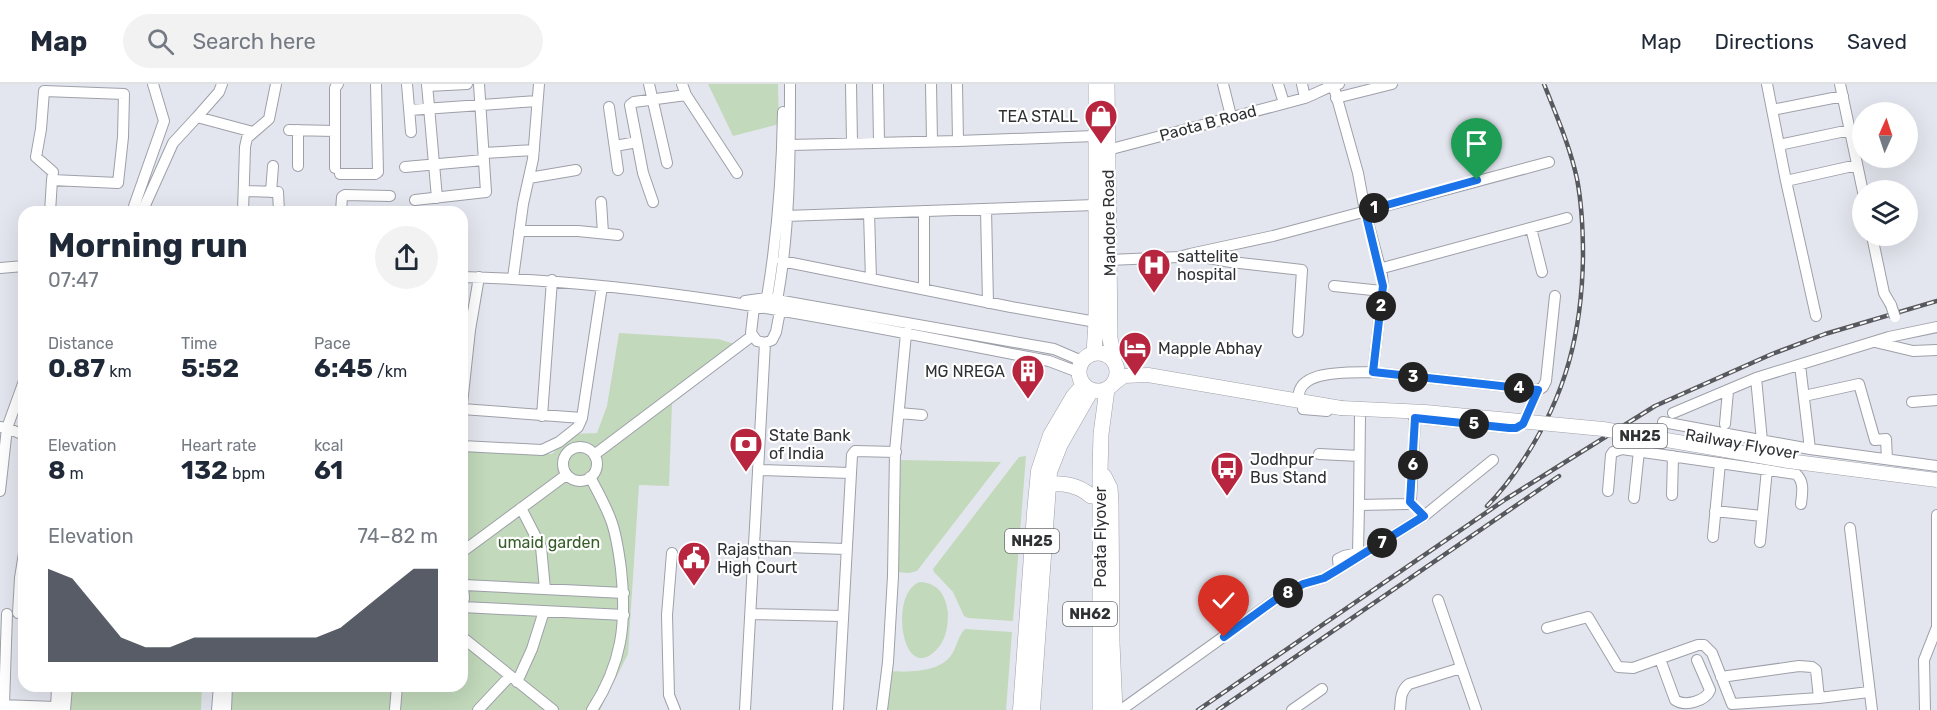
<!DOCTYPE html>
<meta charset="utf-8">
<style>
:root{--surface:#fff;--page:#f2f2f3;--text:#1f2937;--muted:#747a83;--line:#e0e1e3;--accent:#111827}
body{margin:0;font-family:Rubik,sans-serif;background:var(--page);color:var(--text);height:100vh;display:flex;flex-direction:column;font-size:22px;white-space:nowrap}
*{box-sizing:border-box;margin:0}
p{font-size:20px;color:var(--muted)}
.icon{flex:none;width:33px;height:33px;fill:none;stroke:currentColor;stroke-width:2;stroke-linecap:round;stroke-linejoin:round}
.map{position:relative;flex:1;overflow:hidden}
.sheet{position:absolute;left:18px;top:122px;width:450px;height:486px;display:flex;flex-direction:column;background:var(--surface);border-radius:18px;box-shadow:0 6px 24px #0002}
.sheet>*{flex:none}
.needle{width:39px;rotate:3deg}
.fabs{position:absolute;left:1852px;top:18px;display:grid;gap:12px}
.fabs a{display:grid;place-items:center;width:66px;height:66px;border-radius:50%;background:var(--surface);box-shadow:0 6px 24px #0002;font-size:30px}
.pin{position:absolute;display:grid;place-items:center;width:51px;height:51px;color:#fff;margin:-62px -26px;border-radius:50% 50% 50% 0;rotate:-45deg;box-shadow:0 0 6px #0007}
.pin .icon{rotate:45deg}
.km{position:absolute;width:30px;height:30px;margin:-15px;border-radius:50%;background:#222;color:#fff;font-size:16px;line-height:30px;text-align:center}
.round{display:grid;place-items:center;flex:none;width:63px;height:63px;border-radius:32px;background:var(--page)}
.overview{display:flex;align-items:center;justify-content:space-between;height:102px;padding:0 30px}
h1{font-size:33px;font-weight:700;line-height:45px}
.metrics{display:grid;grid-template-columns:repeat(3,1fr);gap:9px;height:102px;padding:6px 30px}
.metrics div{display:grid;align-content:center}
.metrics b{font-size:26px;font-weight:700}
.metrics small{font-size:16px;font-weight:400}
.metrics p{font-size:16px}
.chart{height:168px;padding:12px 30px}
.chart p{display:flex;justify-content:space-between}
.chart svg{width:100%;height:108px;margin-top:6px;fill:var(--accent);opacity:.7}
header{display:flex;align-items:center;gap:36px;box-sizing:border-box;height:84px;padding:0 30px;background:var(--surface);border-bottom:2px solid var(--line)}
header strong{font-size:28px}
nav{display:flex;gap:33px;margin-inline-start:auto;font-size:21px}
.search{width:420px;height:54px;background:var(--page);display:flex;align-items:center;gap:15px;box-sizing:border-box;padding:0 21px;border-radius:33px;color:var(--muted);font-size:22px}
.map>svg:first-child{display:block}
.green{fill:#c2d9bb}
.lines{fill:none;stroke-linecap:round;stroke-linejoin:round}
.minor-casing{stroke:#9ea0a9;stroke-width:12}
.major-casing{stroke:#9ea0a9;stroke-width:15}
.highway-casing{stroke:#9ea0a9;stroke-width:16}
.minor{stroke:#fff;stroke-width:10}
.major{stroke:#fff;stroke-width:14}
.highway{stroke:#fff;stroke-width:15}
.rail-casing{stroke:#58595e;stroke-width:4.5}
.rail{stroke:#fff;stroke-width:2;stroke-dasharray:7;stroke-linecap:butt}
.minor-bridge-casing{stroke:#9ea0a9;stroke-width:12;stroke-linecap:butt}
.major-bridge-casing{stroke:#9ea0a9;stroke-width:15;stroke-linecap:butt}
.minor-bridge{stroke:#fff;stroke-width:10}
.major-bridge{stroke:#fff;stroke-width:14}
.route-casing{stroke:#fff;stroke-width:12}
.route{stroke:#1a73e8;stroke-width:8}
.labels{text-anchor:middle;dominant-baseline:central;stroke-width:4.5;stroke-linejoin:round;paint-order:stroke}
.shield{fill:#fff;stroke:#6e6f71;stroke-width:1.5}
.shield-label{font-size:15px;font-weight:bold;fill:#303134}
.poi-label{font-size:16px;fill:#303134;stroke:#fff;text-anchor:start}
.street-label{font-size:16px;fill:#303134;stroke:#fff}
.park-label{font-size:16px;fill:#355d27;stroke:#fff}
</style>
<header>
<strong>Map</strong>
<div class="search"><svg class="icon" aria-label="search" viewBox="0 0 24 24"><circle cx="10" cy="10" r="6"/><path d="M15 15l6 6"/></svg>Search here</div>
<nav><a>Map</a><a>Directions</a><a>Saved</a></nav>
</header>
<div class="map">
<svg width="1937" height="626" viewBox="0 0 1937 626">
<rect width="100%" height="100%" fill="#e4e6ef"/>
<path class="green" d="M708,0H778L779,40L733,52Z
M619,249L718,255L745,263L672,320L669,402L639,401L628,570L600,626H231L233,602H462V366L552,370L572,350L597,349L607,322Z
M1026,372L1013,537L968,534L964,532L953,508L934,488L933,485L1019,373Z
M901,376L1001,378L917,487L909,489L895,488Z
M920,498C939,499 946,512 948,529C948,542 946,555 938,564C902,605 888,508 920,498Z
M965,545L1012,548L1006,626H885L890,587C909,588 940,589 952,570C957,562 958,552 965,545Z
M72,602H202L201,626H62Z"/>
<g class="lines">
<g class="minor-casing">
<path id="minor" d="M407,0L411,48
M427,0L437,114
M649,0L667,79
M851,0L852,59
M878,0L879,58
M931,0L932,57
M957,0L958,57L1095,52
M1223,0L1231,32
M1278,0L1284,19
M1302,0L1305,14
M1767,0L1786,97L1816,232
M1840,0L1863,108
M427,2L467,0
M686,11L737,89
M1336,14L1392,0
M609,23L618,86
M409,26L537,17
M1772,26L1843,12
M197,33L219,8L222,0
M289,46L335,47
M790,61L958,57
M1779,61L1850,46
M615,62L637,58
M1104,67L1305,14C1317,9 1327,3 1339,0
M484,69L534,66
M298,82V46
M405,83L484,76
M335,84V4L338,0
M340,90H375L378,88L376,0
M529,94L576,86
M1786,97L1857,81
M244,107L278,108L279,128
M271,108L273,82
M415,116L486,108L479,0
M601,118L603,149
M653,118L643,89L630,21L634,18L686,11L682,0
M986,125L988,219
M924,127V205
M50,128L52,96L53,88L36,73L41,45L44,7L124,10L123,53L118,99L52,96
M132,128L164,37L153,0
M142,128L173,59L197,33L253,48
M243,128L245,63L247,54L269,35L276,0
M341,128L342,113L345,111L390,112
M869,129L871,195
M786,132L1095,121
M1531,144L1542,188
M519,147H578L618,151
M1872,152L1884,209L1891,221
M1196,172L1231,178L1302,186L1298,248
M1109,176L1179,173L1190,170L1273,152L1549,78
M782,177L1011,223L1096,238
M0,184L24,182
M1379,185L1567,134
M462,193C660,197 855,240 1049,277L1078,288
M513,194L523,120L533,75L539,0
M1334,202L1382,207
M745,217L767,214L777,216L1054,265L1082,277
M766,219C777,156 782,91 783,28
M776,221C790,152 790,70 790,0
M754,223L751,249L757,257L765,259L772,256L776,248L780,227
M1875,258L1913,267L1937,266
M1800,281L1810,365
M1373,288L1538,306
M1804,312L1859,300L1875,356L1886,355L1887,375
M1299,318C1293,284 1350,289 1373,288L1383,202L1382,191L1365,127L1358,89L1333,0
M1912,318L1937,316
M462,320L470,246L479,193
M462,325L582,334
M1303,325L1327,327
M899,329L922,331
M1673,329L1756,294
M542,332L552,196
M1414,334L1509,344L1523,340L1538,306L1543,303L1546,297L1555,212
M1663,338L1810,365L1937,382
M1725,340L1728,307
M0,343L7,344L24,351
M1762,357L1756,294L1889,253L1937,243
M462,362L542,366L559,358L578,343L582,334L602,202
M563 380a17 17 0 1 1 34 0a17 17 0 1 1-34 0Z
M1319,370L1359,372
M594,371L752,252
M759,386L850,389
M590,393C598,408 607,424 612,439C617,454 619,470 621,485C627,539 622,580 592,626
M0,407L7,344L24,297
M1608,407L1611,371L1613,368L1622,365L1796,390C1805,398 1802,410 1801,420
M1672,411L1673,372
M1634,414L1639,367L1648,365L1653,354
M1359,421L1360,331
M521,424L541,463L545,505
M1715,427L1762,432
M1850,444L1872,626
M1713,453L1720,379
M1760,458L1767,385
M755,462L846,465
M462,468L566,391
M672,469L667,531L669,611L675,626
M1339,485L1338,475L1344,472L1358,469L1359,421L1407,420L1411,416L1415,334
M462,492L464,514L462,524
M464,501L624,509
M1438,516L1476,626
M462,523L624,531
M18,529L20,494L24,469
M752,530L842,532
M1547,544L1588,533L1618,583L1633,584L1698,561H1704L1712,569L1732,620L1819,614L1869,608
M462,553L553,626
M1660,575L1675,616C1685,623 1706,617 1710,606L1697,576
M1721,593L1799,582L1812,583L1816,586L1819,614
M517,598L532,565L544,527
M0,621L56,623
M4,621L7,530
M56,626L57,602
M65,626L67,602
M217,626L219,602
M226,626L227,602
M395,626L397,602
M478,626L510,592
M745,626L765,259
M838,626L852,371L855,367L896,368
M882,626L888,578L893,492L895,367L907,239
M1121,626L1275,516L1303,500L1324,494L1339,485L1424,432L1493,376
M1292,626L1322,605
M1400,626C1401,616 1400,607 1409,600L1461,584
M1925,626L1924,576L1937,543V431"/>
</g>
<g class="major-casing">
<path id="major" d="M1113,300L1124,292L1148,291L1341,324
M1020,626L1034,429L1038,387L1050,351L1073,312L1083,301
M1033,626L1050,388L1061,360L1092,306"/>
</g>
<g class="highway-casing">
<path id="highway" d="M1107,0L1110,254L1114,278
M1079 288a19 19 0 1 1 38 0a19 19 0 1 1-38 0Z
M1094,269L1096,238V0
M1104,392L1110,404L1111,418L1112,559L1115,626
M1048,400C1065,399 1078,401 1091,412
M1100,626V388L1101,350L1107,305"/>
</g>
<use href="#minor" class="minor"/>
<use href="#major" class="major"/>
<use href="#highway" class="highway"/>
<g class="rail-casing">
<path id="rail" d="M1487,422C1501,408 1513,392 1524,375C1566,311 1582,248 1583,172C1583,146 1582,121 1577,95C1570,62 1556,31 1544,0
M1198,626L1506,415L1655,322L1772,270L1825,250L1937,217
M1218,626L1559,392"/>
</g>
<use href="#rail" class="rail"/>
<g class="minor-bridge-casing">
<path id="minor-bridge" d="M1891,221L1895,233"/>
</g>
<g class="major-bridge-casing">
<path id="major-bridge" d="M1341,324L1425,328L1603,345L1788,377L1937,396"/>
</g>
<use href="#minor-bridge" class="minor-bridge"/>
<use href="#major-bridge" class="major-bridge"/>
</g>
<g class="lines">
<g class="route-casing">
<path id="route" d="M1224,553L1275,516L1303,500L1324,494L1339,485L1424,432L1410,418L1415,334L1509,344H1516L1523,340L1538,306L1373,288L1383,202L1365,127L1477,96"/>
</g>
<use href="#route" class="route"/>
</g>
<defs>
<g id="shop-pin" transform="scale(1.725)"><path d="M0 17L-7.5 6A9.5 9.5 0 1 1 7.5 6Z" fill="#b7253f" stroke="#fff"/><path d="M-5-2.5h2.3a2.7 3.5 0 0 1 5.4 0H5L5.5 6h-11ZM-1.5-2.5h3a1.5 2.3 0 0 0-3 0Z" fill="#fff"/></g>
<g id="hospital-pin" transform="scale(1.725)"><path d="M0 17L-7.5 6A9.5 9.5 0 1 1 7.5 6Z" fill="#b7253f" stroke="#fff"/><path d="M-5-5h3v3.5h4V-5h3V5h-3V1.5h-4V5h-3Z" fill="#fff"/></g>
<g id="hotel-pin" transform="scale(1.725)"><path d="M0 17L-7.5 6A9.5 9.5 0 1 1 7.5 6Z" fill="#b7253f" stroke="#fff"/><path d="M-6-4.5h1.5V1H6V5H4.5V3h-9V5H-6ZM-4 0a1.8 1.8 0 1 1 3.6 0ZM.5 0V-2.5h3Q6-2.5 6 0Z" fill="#fff"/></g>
<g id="building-pin" transform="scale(1.725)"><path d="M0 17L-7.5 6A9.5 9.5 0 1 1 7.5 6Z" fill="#b7253f" stroke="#fff"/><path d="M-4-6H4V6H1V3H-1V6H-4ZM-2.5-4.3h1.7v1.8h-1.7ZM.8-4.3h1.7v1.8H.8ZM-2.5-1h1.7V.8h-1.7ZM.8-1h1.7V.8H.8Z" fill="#fff"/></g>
<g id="bank-pin" transform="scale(1.725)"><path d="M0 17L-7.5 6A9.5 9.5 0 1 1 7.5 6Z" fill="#b7253f" stroke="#fff"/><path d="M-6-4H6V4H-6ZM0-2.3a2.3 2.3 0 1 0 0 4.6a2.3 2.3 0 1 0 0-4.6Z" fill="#fff"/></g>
<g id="bus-pin" transform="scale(1.725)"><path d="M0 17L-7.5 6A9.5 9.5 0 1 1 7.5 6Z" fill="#b7253f" stroke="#fff"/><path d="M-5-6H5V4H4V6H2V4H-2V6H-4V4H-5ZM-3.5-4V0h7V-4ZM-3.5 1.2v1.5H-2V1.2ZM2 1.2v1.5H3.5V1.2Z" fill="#fff"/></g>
<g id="civic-pin" transform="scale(1.725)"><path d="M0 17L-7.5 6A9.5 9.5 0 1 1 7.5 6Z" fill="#b7253f" stroke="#fff"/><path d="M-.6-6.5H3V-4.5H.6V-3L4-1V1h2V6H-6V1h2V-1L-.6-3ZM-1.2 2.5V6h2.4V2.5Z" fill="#fff"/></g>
</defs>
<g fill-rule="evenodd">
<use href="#shop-pin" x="1101" y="32"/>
<use href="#hospital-pin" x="1154" y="181"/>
<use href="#hotel-pin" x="1135" y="264"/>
<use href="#building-pin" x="1028" y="287"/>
<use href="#bank-pin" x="746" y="360"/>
<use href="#bus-pin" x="1227" y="384"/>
<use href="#civic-pin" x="694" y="474"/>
</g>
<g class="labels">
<g class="shield">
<rect x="1613" y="340" width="54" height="24" rx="4.5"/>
<rect x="1005" y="445" width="54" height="24" rx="4.5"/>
<rect x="1063" y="518" width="54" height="24" rx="4.5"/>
</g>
<g class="shield-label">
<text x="1640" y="352">NH25</text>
<text x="1032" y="457">NH25</text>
<text x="1090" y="530">NH62</text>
</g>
<g class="poi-label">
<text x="1078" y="32" text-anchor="end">TEA STALL</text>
<text x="1177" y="172">sattelite<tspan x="1177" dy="18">hospital</tspan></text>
<text x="1158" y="264">Mapple Abhay</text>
<text x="1005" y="287" text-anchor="end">MG NREGA</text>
<text x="769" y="351">State Bank<tspan x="769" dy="18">of India</tspan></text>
<text x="1250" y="375">Jodhpur<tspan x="1250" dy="18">Bus Stand</tspan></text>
<text x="717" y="465">Rajasthan<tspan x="717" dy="18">High Court</tspan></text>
</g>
<g class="street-label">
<text transform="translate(1208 39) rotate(-15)">Paota B Road</text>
<text transform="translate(1109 139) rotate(-91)">Mandore Road</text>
<text transform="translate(1742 360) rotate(10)">Railway Flyover</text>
<text transform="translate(1100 453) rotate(-90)">Poata Flyover</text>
</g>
<g class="park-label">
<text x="549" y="458">umaid garden</text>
</g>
</g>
</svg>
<div class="fabs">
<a><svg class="needle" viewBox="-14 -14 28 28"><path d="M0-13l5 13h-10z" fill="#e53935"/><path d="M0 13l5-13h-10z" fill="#747a83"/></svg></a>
<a><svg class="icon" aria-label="layers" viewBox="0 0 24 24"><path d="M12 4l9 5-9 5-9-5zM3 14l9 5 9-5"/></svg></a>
</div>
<div class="pin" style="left:1477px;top:96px;background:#1e9e55"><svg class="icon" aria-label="arrive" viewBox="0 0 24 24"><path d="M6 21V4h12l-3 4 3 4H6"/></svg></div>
<div class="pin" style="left:1224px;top:553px;background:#d93025"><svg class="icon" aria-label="check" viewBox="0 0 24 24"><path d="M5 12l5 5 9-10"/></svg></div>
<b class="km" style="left:1374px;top:124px">1</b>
<b class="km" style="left:1381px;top:222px">2</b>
<b class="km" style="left:1413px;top:293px">3</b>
<b class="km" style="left:1519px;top:304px">4</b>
<b class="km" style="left:1474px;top:340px">5</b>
<b class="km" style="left:1413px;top:381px">6</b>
<b class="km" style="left:1382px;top:459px">7</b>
<b class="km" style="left:1288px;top:509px">8</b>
<section class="sheet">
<div class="overview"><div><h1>Morning run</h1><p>07:47</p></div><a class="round"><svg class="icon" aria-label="share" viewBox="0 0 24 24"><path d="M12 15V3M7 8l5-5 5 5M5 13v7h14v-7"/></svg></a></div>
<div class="metrics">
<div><p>Distance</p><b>0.87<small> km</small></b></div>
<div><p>Time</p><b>5:52</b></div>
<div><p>Pace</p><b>6:45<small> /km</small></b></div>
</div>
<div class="metrics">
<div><p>Elevation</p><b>8<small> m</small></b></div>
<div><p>Heart rate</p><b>132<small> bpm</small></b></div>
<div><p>kcal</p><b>61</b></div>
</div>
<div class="chart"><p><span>Elevation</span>74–82 m</p>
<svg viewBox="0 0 160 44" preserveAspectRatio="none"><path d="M0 44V6L10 10L20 22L30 34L40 38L50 38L60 34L70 34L80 34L90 34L100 34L110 34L120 30L130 22L140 14L150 6L160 6V44z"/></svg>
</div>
</section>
</div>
